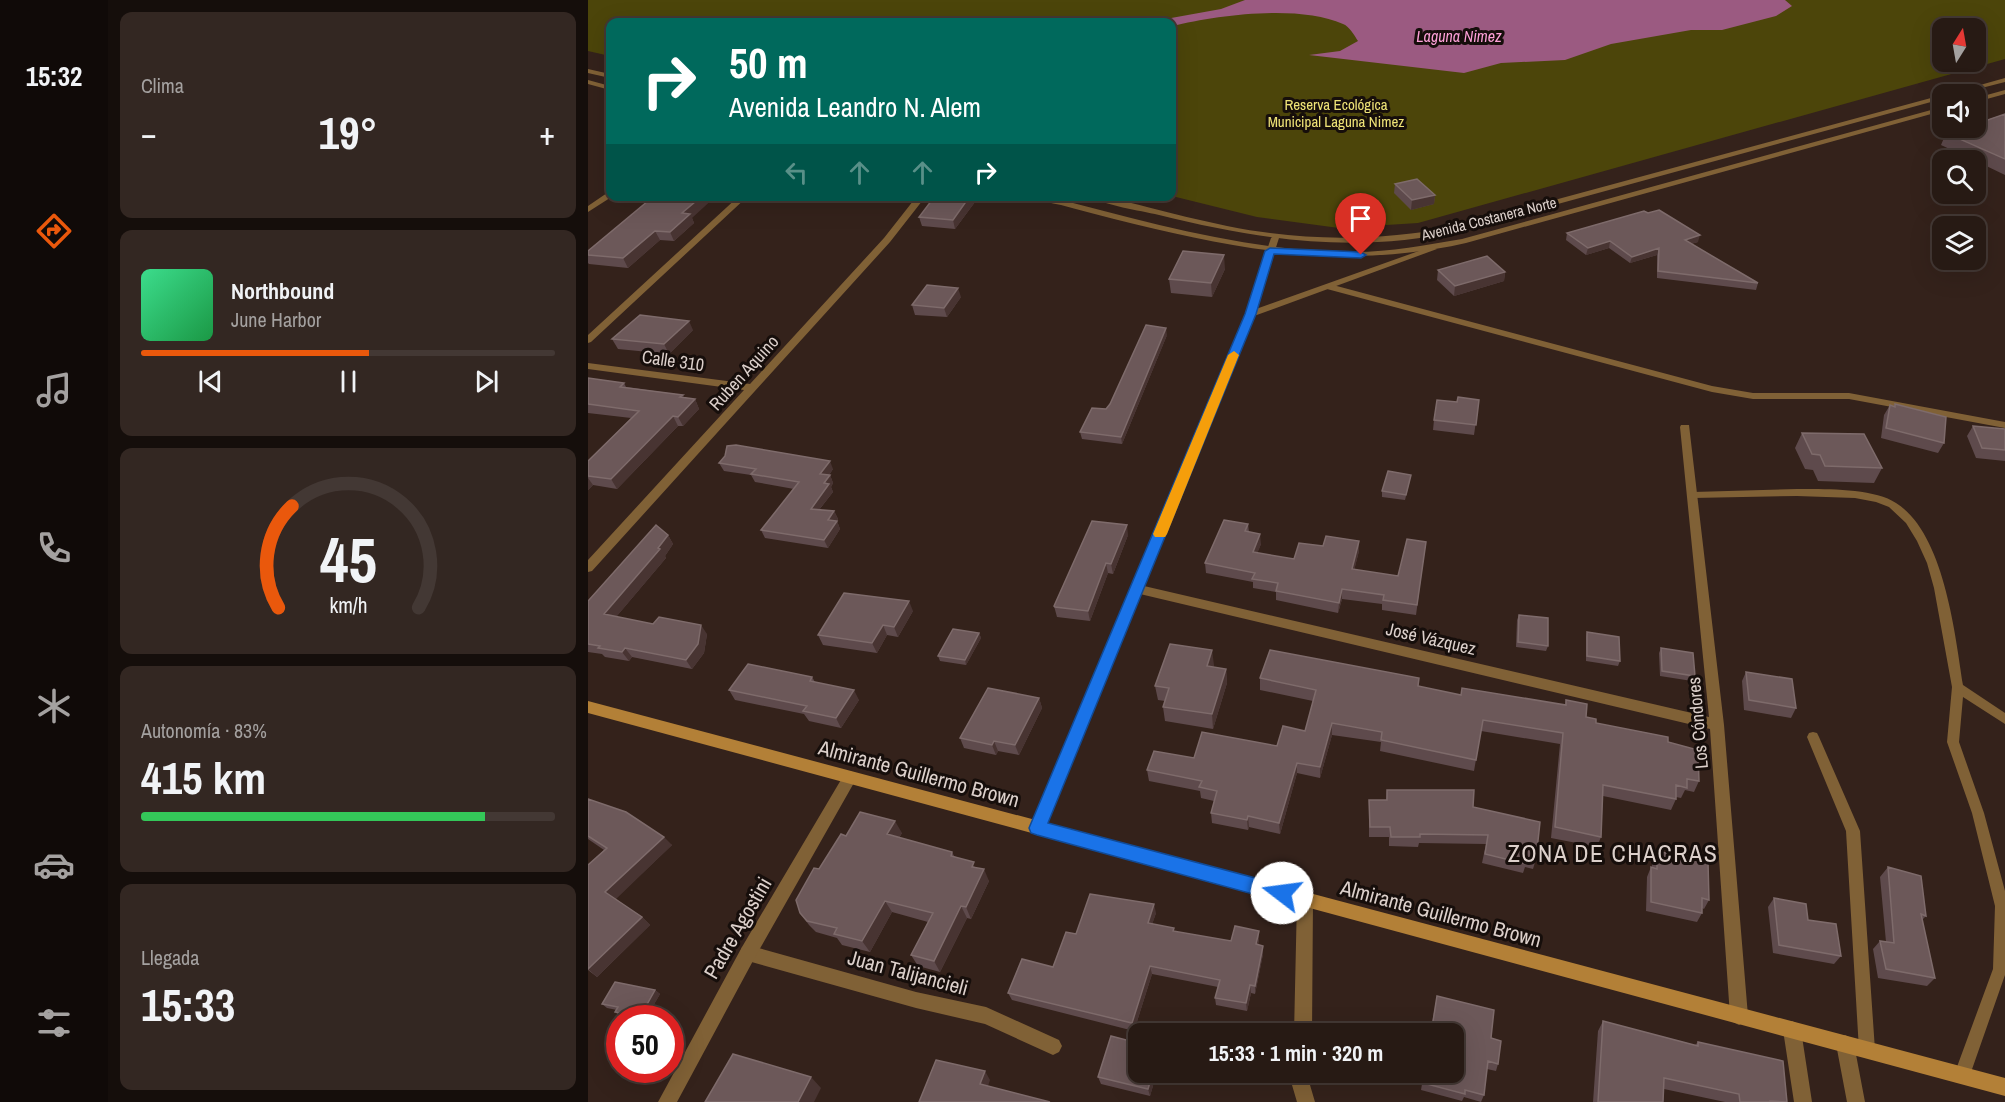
<!DOCTYPE html>
<html lang="es">
<meta charset="utf-8">
<style>
body{margin:0;font-family:"Archivo Narrow",sans-serif;background:#332722;color:#f1f3f6;height:100vh;display:flex;flex-direction:column;font-size:22px;white-space:nowrap}
*{box-sizing:border-box;margin:0}
p{font-size:20px;color:#a4a1a0}
.icon{flex:none;width:33px;height:33px;fill:none;stroke:currentColor;stroke-width:2;stroke-linecap:round;stroke-linejoin:round}
.map{position:relative;flex:1;overflow:hidden}
.drawer{display:flex;flex-direction:column;gap:12px;padding:12px;background:#150e0b;width:480px}
.drawer>*{flex:none}
.hud{position:absolute;left:18px;top:18px;width:570px;height:183px;border-radius:12px;box-shadow:0 6px 24px #0002,0 0 0 2px #433834;background:#00695c;color:#fff;overflow:hidden}
.needle{width:39px;rotate:11deg}
.fabs{position:absolute;left:1344px;top:18px;display:grid;gap:12px}
.fabs a{display:grid;place-items:center;width:54px;height:54px;border-radius:12px;background:#271a14;box-shadow:0 6px 24px #0002,0 0 0 2px #433834;font-size:30px}
.speed{position:absolute;left:18px;top:1005px;display:flex;gap:12px;font-size:30px;font-weight:700;text-align:center}
.speed>*{display:grid;place-content:center;width:78px;height:78px;border-radius:50%;background:#271a14;box-shadow:0 6px 24px #0002,0 0 0 2px #433834;line-height:1}
.speed .limit{border:9px solid #d22;background:#fff;color:#111}
.pin{position:absolute;display:grid;place-items:center;width:51px;height:51px;color:#fff;margin:-62px -26px;border-radius:50% 50% 50% 0;rotate:-45deg;box-shadow:0 0 6px #0007}
.pin .icon{rotate:45deg}
.me{position:absolute;width:66px;margin:-33px;rotate:285deg;stroke-linejoin:round;filter:drop-shadow(0 0 4px #0008)}
.turn{display:flex;align-items:center;gap:21px;height:126px;padding:0 24px;font-size:27px}
.turn .icon{width:78px;height:78px;stroke-width:2.5}
.turn b{display:block;font-size:42px;line-height:51px}
.lanes{display:flex;align-items:center;height:57px;padding:0 24px;background:#0003;justify-content:center;gap:30px;direction:ltr}
.lanes .off{opacity:.35}
.big{font-size:45px;font-weight:800;line-height:1.1}
.drawer .tile{flex:1;display:flex;flex-direction:column;justify-content:center;gap:9px;min-width:0;padding:0 21px;border-radius:12px;background:#332722}
.drawer .dial{align-items:center;gap:0}
.dial svg{height:156px;overflow:visible;fill:none;stroke:#433834;stroke-width:7;stroke-linecap:round;text-anchor:middle}
.dial text{fill:#f1f3f6;stroke:none}
.song{display:flex;align-items:center;gap:18px}
.cover{width:72px;height:72px;border-radius:9px;background:linear-gradient(135deg,hsl(150 70% 55%),hsl(140 70% 35%))}
.played{height:6px;border-radius:3px;background:linear-gradient(90deg,#ea580c 55%,#433834 55%)}
.keys{display:flex;justify-content:space-around;direction:ltr}
.heat{display:flex;justify-content:space-between;align-items:center;font-size:33px;direction:ltr}
.charge{height:9px;border-radius:4px;background:linear-gradient(90deg,#34c759 83%,#433834 0)}
.trip{position:absolute;left:540px;top:1023px;width:336px;height:60px;border-radius:12px;background:#271a14;box-shadow:0 6px 24px #0002,0 0 0 2px #433834;font-weight:800;line-height:60px;text-align:center}
main{display:flex;flex:1;min-height:0}
.tabs{display:flex;flex-direction:column;width:108px;justify-content:space-around;align-items:center;background:#100a08;color:#a4a1a0}
.tabs .icon{width:42px;height:42px}
.tabs .on{color:#ea580c}
.tabs b{font-size:27px;color:#f1f3f6}
.map>svg:first-child{display:block}
.green{fill:#4c450a;fill-rule:evenodd}
.water{fill:#9b5a81}
.lines{fill:none;stroke-linecap:round;stroke-linejoin:round}
.service{fill:#806136;fill-rule:evenodd}
.minor{fill:#806136;fill-rule:evenodd}
.tertiary{fill:#806136;fill-rule:evenodd}
.secondary{fill:#b38037;fill-rule:evenodd}
.wall{fill:#5e4a4c}
.shaded-wall{fill:#483432}
.building{fill:#6c5859;stroke:#7e6b6b;stroke-width:1.5}
.route{fill:#1a73e8;stroke:#114b97;stroke-width:1.5}
.slow{fill:#f59e0b}
.labels{text-anchor:middle;stroke-width:6;stroke-linejoin:round;paint-order:stroke}
.far-park-label{font-size:15px;fill:#efe377;stroke:#160e0b}
.far-street-label{font-size:15px;fill:#dcd0cb;stroke:#160e0b}
.far-water-label{font-size:16px;font-style:italic;fill:#fea0d8;stroke:#160e0b}
.street-label{font-size:18px;fill:#dcd0cb;stroke:#160e0b}
.near-street-label{font-size:21px;fill:#dcd0cb;stroke:#160e0b}
.near-neighbourhood-label{font-size:24px;letter-spacing:1.5px;fill:#dcd0cb;stroke:#160e0b}
</style>
<main>
<nav class="tabs">
<b>15:32</b>
<svg class="icon on" aria-label="directions" viewBox="0 0 24 24"><path d="M12 3l9 9-9 9-9-9zM9 14v-3h6M13 9l2 2-2 2"/></svg>
<svg class="icon" aria-label="music" viewBox="0 0 24 24"><path d="M9 18V5l10-2v13"/><circle cx="6" cy="18" r="3"/><circle cx="16" cy="16" r="3"/></svg>
<svg class="icon" aria-label="phone" viewBox="0 0 24 24"><path d="M5 4h4l2 5-3 2q2 4 5 5l2-3 5 2v4C11 20 4 13 5 4z"/></svg>
<svg class="icon" aria-label="climate" viewBox="0 0 24 24"><path d="M12 3v18M4 7l16 10M4 17L20 7"/></svg>
<svg class="icon" aria-label="car" viewBox="0 0 24 24"><path d="M5 17H2v-5l4-1 3-4h7l3 4 3 1v5h-3M9 17h6M6 11h13"/><circle cx="7" cy="17" r="2"/><circle cx="17" cy="17" r="2"/></svg>
<svg class="icon" aria-label="filters" viewBox="0 0 24 24"><path d="M4 7h16M4 17h16"/><circle cx="9" cy="7" r="2"/><circle cx="15" cy="17" r="2"/></svg>
</nav>
<section class="drawer">
<div class="tile"><p>Clima</p>
<div class="heat"><a>−</a><b class="big">19°</b><a>+</a></div>
</div>
<div class="tile">
<div class="song"><i class="cover"></i><div><b>Northbound</b><p>June Harbor</p></div></div>
<div class="played"></div>
<div class="keys"><svg class="icon" aria-label="previous" viewBox="0 0 24 24"><path d="M18 5L8 12l10 7zM5 5v14"/></svg><svg class="icon" aria-label="pause" viewBox="0 0 24 24"><path d="M8 5v14M16 5v14"/></svg><svg class="icon" aria-label="next" viewBox="0 0 24 24"><path d="M6 5l10 7-10 7zM19 5v14"/></svg></div>
</div>
<div class="tile dial"><svg viewBox="0 0 100 80">
<path d="M14 69A42 42 0 1 1 86 69"/>
<path d="M14 69A42 42 0 0 1 21 17" stroke="#ea580c"/>
<text x="50" y="56" font-size="32" font-weight="700">45</text>
<text x="50" y="72" font-size="11">km/h</text>
</svg></div>
<div class="tile"><p>Autonomía · 83%</p><b class="big">415 km</b><div class="charge"></div></div>
<div class="tile"><p>Llegada</p><b class="big">15:33</b></div>
</section>
<div class="map">
<svg width="1417" height="1102" viewBox="0 0 1417 1102">
<rect width="100%" height="100%" fill="#34221b"/>
<path class="green" d="M0,0H1417V59L830,223L751,228L669,217L584,196V22H22V56L0,51ZM1354,28H1388V62H1354Z"/>
<path class="water" d="M657,0H1197L1204,6L1188,16L1134,30H1103L1023,44L977,60L913,63L876,73L721,55L752,51L770,41C766,35 761,26 755,24C711,4 630,15 584,26V22H561L633,9Z"/>
<g class="lines">
<path class="service" d="M739,285H745L1124,386L1165,393H1261L1417,422V428L1261,399H1165L1124,392L739,289Z
M1209,489C1236,489 1286,488 1308,503C1356,533 1367,633 1375,685L1417,713V724L1375,697L1371,742L1396,813L1417,891V975L1382,1075L1379,1080L1374,1083L1369,1080L1366,1075L1405,969L1407,906L1384,813L1359,742L1364,687L1346,588L1339,563L1329,541L1318,523L1301,507L1288,502L1267,498L1209,496L1105,498L1100,495L1105,492Z
M1225,732L1229,733L1231,737L1272,831L1287,1050L1284,1055L1279,1058L1274,1055L1271,1050L1258,831L1219,737L1221,733Z"/>
<path class="minor" d="M19,193H22V196H25L0,212V206Z
M151,196H160L3,342L0,343V335Z
M329,196H338L302,242L4,571L0,572V560L156,390L0,369V363L162,384L296,238Z
M687,235L691,238L668,309L842,247L849,249L666,316L556,586L1121,717L1092,427L1093,425H1101L1136,725L1160,1016L1157,1022L1151,1025L1145,1022L1142,1016L1122,729L552,594L456,828L454,833L449,835L444,833L442,828L657,314L683,238Z
M717,892L723,894L725,899L724,1034H706L709,899L711,894Z
M160,945L328,992L398,1007L471,1040L474,1046L471,1052L465,1055L397,1024L328,1008L160,961L154,959L152,953L154,947Z
M1204,1021L1210,1024L1213,1030L1224,1102H1206L1195,1030L1198,1024Z
M1257,1035L1263,1038L1266,1044L1277,1102H1259L1248,1044L1251,1038Z
M705,1072H723L722,1085L727,1102H709L704,1085Z"/>
<path class="tertiary" d="M0,69L22,74V78L0,73Z
M1417,78V82L1370,94H1360Z
M0,80L22,86V90L0,84Z
M1417,90V94L1388,102V98Z
M1354,95V99L871,231C767,254 673,240 571,215C550,210 519,206 500,196C520,196 539,202 559,207C585,214 612,220 639,226C719,242 787,241 867,227Z
M1354,107V111L878,243C755,271 646,249 526,219C508,214 490,210 473,205C463,203 451,201 442,196H458C559,222 661,252 766,252C803,252 838,245 874,239Z
M262,771L267,773L269,777L267,781L166,959L89,1102H70L154,947L257,773Z"/>
<path class="secondary" d="M0,701L1417,1078V1096L0,713Z"/>
</g>
<path class="wall" d="M1417,114V175L1388,161V160H1385L1353,145L1358,133Z
M807,184L847,195L846,204L823,210L806,193Z
M387,202L367,229L334,226L331,217Z
M104,218L106,223L86,241L72,240L40,268L1,264L0,263V251Z
M979,233L1110,242L1103,244L1170,283L1168,290L1069,278V255L1042,263L1021,248L998,255L978,240Z
M637,269L624,297L583,293L581,279Z
M850,270L917,272L916,281L866,296L849,280Z
M373,297L359,317L327,315L324,305Z
M105,330L81,354L30,349L24,339Z
M579,335L534,444L494,439L492,432L518,409Z
M0,378L36,383L38,387L95,395L96,398L107,399L111,409L95,426H90L29,489L5,485L0,490V461L43,418L0,413Z
M891,400L886,435L845,430L846,420L869,402Z
M1307,404L1356,443L1350,453L1293,438L1296,415L1302,405L1306,406Z
M1385,426L1417,429V461L1388,458L1379,436Z
M1214,433L1294,468L1286,483L1230,481L1225,470L1217,469L1207,448Z
M131,463L245,469L241,475H242L245,483L243,487L245,492L231,510L246,511L250,519L249,521L252,529L240,548L177,538L173,530L206,489L167,482L163,475L136,471Z
M822,480L817,500L794,497V491Z
M660,524L661,532L673,544L669,553L706,559L735,546L771,541V551L766,570L810,576L838,542L828,615L794,610V604L754,599L750,613L688,600V592L665,588V582L618,573L617,563Z
M80,535L85,544L77,556L78,558L28,617L119,634L116,653L104,669L44,657L41,661L17,657L14,654L0,652V601Z
M540,535L525,574L520,573L502,621L469,617L466,606Z
M325,611L310,637L299,635L289,653L235,645L230,635Z
M931,615L960,646L958,651L928,647L929,620Z
M999,632L1032,661L1030,666L998,661V637Z
M391,633L393,638L378,665L352,661L350,656Z
M1073,648L1107,676L1104,681L1072,676L1071,653Z
M626,665L625,667L638,669L639,683L625,729L577,721L575,707L577,701L570,700L567,686Z
M1158,672L1208,708L1203,718L1156,710L1154,681Z
M224,677L227,682L271,700L253,728L221,721L216,714L147,700L141,690Z
M672,678L830,686L873,695L977,705L978,700L998,717L1008,723L1080,742L1111,781L1106,792L1097,790L1093,798L1088,797V799L1083,810L1015,796L1013,837L1009,847L963,838L972,744L893,731L886,771L792,751L793,742L744,735L732,778L709,773L692,834L661,827L660,830L624,823L623,813L626,801L613,798L612,791L561,781L559,770L606,758L689,746L717,731L725,701L672,690Z
M451,698L454,708L431,755L410,751L408,755L376,748L372,738Z
M799,790L885,807L948,859L945,869L937,867L935,873L894,863L898,844L831,843L830,847L801,846V837H781V800H798Z
M0,799L84,845L27,899L54,917L62,925L9,977L0,970V865L16,850L0,839Z
M314,833L311,838L364,852L366,856L389,868L401,881L383,919L379,918L352,972L330,966L323,955L340,922L304,912L282,952L254,945L249,938L228,932L221,925L212,913L231,869L258,836Z
M1069,851L1121,900L1116,909L1114,908V913L1109,922L1058,911L1059,877L1063,867L1064,868V860Z
M1300,867L1338,916L1334,920L1347,978L1339,986L1290,978L1285,949L1292,941L1298,942L1292,877Z
M1186,898L1220,920L1253,956L1246,964L1185,953L1180,907Z
M568,913L564,924L587,932L643,941L671,931V939L670,945L675,954L667,994L663,993L659,1011L628,1005L627,998L630,987L564,974L546,1031L424,1000L420,993L465,967L488,934Z
M67,990L72,994L58,1018H43L32,1016L27,1012L29,1010L19,1008L14,1004Z
M849,996L903,1038L910,1064L908,1071L899,1069L896,1095L893,1102L876,1097L874,1101L833,1090L836,1072H866V1034H842Z
M1015,1021L1107,1045L1110,1042L1199,1102H1137L1076,1089L1075,1102H1005L1010,1031Z
M550,1072H569L562,1096L513,1084L510,1077Z"/>
<path class="shaded-wall" d="M847,195L846,204L823,210L824,200Z
M114,196H128L104,218L106,223L86,241L82,232L94,213Z
M382,196H386L387,202L367,229L365,220Z
M67,231L72,240L40,268L35,258Z
M1112,235L1110,242L1095,246L1097,240Z
M1022,241L1021,248L998,255L1000,248Z
M1071,248L1069,255L1042,263L1044,257Z
M636,255L637,269L624,297L623,283Z
M917,272L916,281L866,296L867,286Z
M370,288L373,297L359,317L356,308Z
M101,321L105,330L81,354L76,344Z
M578,328L579,335L534,444L533,437Z
M107,399L111,409L95,426L90,417Z
M85,416L90,426L29,489L23,479Z
M242,461L245,469L236,482L232,474Z
M242,475L245,483L243,487L245,492L226,516L223,509L236,483Z
M0,478L5,485L0,490Z
M246,511L250,519L249,521L252,529L240,548L236,540L240,520Z
M539,525L540,535L525,574L523,564Z
M672,534L673,544L666,562L665,552Z
M80,535L85,544L77,556L78,558L23,623L16,614Z
M771,541V551L764,579V569Z
M518,563L520,573L502,621L500,611Z
M754,589V599L750,613L751,603Z
M321,601L325,611L310,637L306,627Z
M113,625L119,634L116,653L104,669L98,660Z
M295,625L299,635L289,653L284,643Z
M391,633L393,638L378,665L377,660Z
M37,648L44,657L41,661L34,652Z
M624,650L626,665L621,680L619,666Z
M638,669L639,683L625,729L624,714Z
M266,690L271,700L253,728L248,718Z
M451,698L454,708L431,755L427,745Z
M744,723V735L732,778V767Z
M406,741L410,751L408,755L404,745Z
M709,763V773L692,834L691,823Z
M660,816L661,827L660,830L659,820Z
M307,821L314,833L306,846L299,834Z
M76,837L84,845L26,901L17,892Z
M396,869L401,881L383,919L378,907Z
M297,901L304,912L282,952L274,941Z
M566,904L568,913L562,931L560,923Z
M373,906L379,918L352,972L346,961Z
M54,917L62,925L9,977L0,969Z
M671,931V939L668,952V944Z
M675,946V954L667,994V986Z
M562,966L564,974L546,1031L544,1023Z
M662,985L663,993L659,1011L658,1003Z
M67,990L72,994L58,1018H53L52,1017Z
M397,1071L402,1080L398,1092L392,1084Z
M565,1072H569L562,1096L560,1089Z
M223,1077L233,1088L226,1102H210Z"/>
<path class="building" d="M1417,114V159L1358,133L1375,128H1388V124Z
M829,179L847,195L824,200L807,184Z
M66,196H114L94,213L102,214L82,232L67,231L35,258L0,255V251Z
M347,196H382L365,220L331,217Z
M1071,210L1112,235L1097,240L1170,283L1070,271L1071,248L1044,257L1022,241L1000,248L979,233L1056,211L1060,213Z
M595,251L636,255L623,283L581,279Z
M899,256L917,272L867,286L850,270Z
M339,285L370,288L356,308L324,305Z
M52,315L101,321L76,344L24,339Z
M558,325L578,328L533,437L492,432L504,408L518,409L522,404Z
M0,378L36,383L32,387L95,395L92,397L107,399L90,417L85,416L23,479L0,476V461L51,411L0,404Z
M870,397L891,400L888,425L846,420L849,400L869,402Z
M1307,404L1358,417L1356,443L1298,428L1302,405L1307,407Z
M1385,426L1417,429V450L1394,448Z
M1214,433L1276,434L1294,468L1237,466L1232,455L1224,454Z
M148,445L242,461L232,474L242,475L236,483L241,484L223,509L246,511L240,520L249,521L236,540L173,530L211,482L163,474L168,469L131,463L137,456L139,446Z
M800,471L823,475L818,495L794,491Z
M636,520L660,524L657,531L672,534L665,552L706,559L711,543L735,546L738,536L771,541L764,569L810,576L819,539L838,542L829,605L795,600L796,595L754,589L751,603L688,591L690,583L664,579L667,573L617,563Z
M504,521L539,525L523,564L518,563L500,611L467,607L466,606Z
M68,525L80,535L70,548L72,549L16,614L65,624L71,617L113,625L110,644L98,660L37,648L34,652L10,648L12,646L0,644V601Z
M256,593L321,601L306,627L295,625L284,643L230,635Z
M931,615L960,618V646L930,642Z
M365,629L391,633L377,660L350,656Z
M999,632L1031,637L1032,661L999,656Z
M582,644L624,650L619,666L638,669L624,714L575,707L581,688L567,686Z
M1073,648L1105,653L1107,676L1074,671Z
M682,650L831,678L830,686L873,695L874,688L978,705V700L999,704L998,717L1008,719V723L1080,737V742L1110,750L1111,781L1099,779V788L1088,785V799L1015,785L1013,837L967,827L975,733L895,720L888,760L793,740L794,732L744,723L732,767L709,763L691,823L660,816L659,820L623,813L629,791L611,787L614,781L559,770L566,751L606,758L614,732L689,746L695,726L717,731L728,690L672,678Z
M160,664L224,677L222,681L266,690L248,718L215,711L219,706L141,690Z
M1158,672L1204,679L1208,708L1161,700Z
M400,688L451,698L427,745L406,741L404,745L372,738Z
M799,790H886L885,807L952,822L948,859L938,857V864L897,854L900,835L832,834V837H803L802,827H782L781,800H799Z
M0,799L38,812L76,837L17,892L54,917L0,969V865L19,848L0,836Z
M272,812L307,821L299,834L364,852L363,856L386,862L384,867L396,869L378,907L373,906L346,961L323,955L345,913L297,901L274,941L246,934L249,928L219,921L212,913L208,900L226,868L231,869L253,834L258,836Z
M1069,851L1120,862L1121,900L1114,898V913L1063,902V867L1069,869Z
M1300,867L1333,876L1338,916L1333,914L1347,978L1298,969L1292,941L1306,943Z
M502,894L566,904L560,923L586,928L585,931L643,941L647,926L671,931L668,944L675,946L667,986L662,985L658,1003L627,998L632,980L562,966L544,1023L420,993L434,959L465,967L478,932L488,934Z
M1186,898L1218,904L1220,920L1248,924L1253,956L1191,945Z
M27,982L67,990L52,1017L27,1012L30,1007L14,1004Z
M849,996L906,1010L903,1038L913,1041L910,1064L900,1061L896,1095L877,1090V1094L835,1083L837,1072H866V1034H843Z
M1015,1021L1110,1046V1042L1195,1061L1199,1102L1182,1101V1102H1152L1151,1094L1076,1078L1075,1102H1010Z
M523,1036L550,1043V1072H565L560,1089L510,1077Z
M145,1054L223,1077L210,1102H117Z
M348,1060L397,1071L392,1084L462,1102H331Z"/>
<path class="route" d="M682,248L773,252L778,255L773,258L686,254L668,314L460,823L694,885L701,887L703,893L701,899L694,902L449,835L443,833L441,828L657,314L677,251Z"/>
<path class="slow" d="M646,351L651,355L579,534L577,537H567L565,534L640,355Z"/>
<g class="labels">
<g class="far-park-label">
<text x="748" y="110">Reserva Ecológica<tspan x="748" dy="17">Municipal Laguna Nimez</tspan></text>
</g>
<g class="far-street-label">
<text transform="translate(901 219) rotate(-14)" y="5">Avenida Costanera Norte</text>
</g>
<g class="far-water-label">
<text x="871" y="42">Laguna Nimez</text>
</g>
<g class="street-label">
<text transform="translate(85 361) rotate(8)" y="6">Calle 310</text>
<text transform="translate(156 373) rotate(-48)" y="6">Ruben Aquino</text>
<text transform="translate(843 639) rotate(13)" y="6">José Vázquez</text>
<text transform="translate(1110 723) rotate(-95)" y="6">Los Cóndores</text>
</g>
<g class="near-street-label">
<text transform="translate(331 774) rotate(15)" y="7">Almirante Guillermo Brown</text>
<text transform="translate(853 914) rotate(15)" y="7">Almirante Guillermo Brown</text>
<text transform="translate(150 928) rotate(-60)" y="7">Padre Agostini</text>
<text transform="translate(320 973) rotate(15)" y="7">Juan Talijancieli</text>
</g>
<g class="near-neighbourhood-label">
<text x="1025" y="862">ZONA DE CHACRAS</text>
</g>
</g>
</svg>
<div class="fabs">
<a><svg class="needle" viewBox="-14 -14 28 28"><path d="M0-13l5 13h-10z" fill="#e53935"/><path d="M0 13l5-13h-10z" fill="#a4a1a0"/></svg></a>
<a><svg class="icon" aria-label="sound" viewBox="0 0 24 24"><path d="M4 9h4l5-4v14l-5-4H4zM17 9q2 3 0 6"/></svg></a>
<a><svg class="icon" aria-label="search" viewBox="0 0 24 24"><circle cx="10" cy="10" r="6"/><path d="M15 15l6 6"/></svg></a>
<a><svg class="icon" aria-label="layers" viewBox="0 0 24 24"><path d="M12 4l9 5-9 5-9-5zM3 14l9 5 9-5"/></svg></a>
</div>
<div class="speed"><div class="limit">50</div></div>
<div class="pin" style="left:773px;top:255px;background:#d93025"><svg class="icon" aria-label="arrive" viewBox="0 0 24 24"><path d="M6 21V4h12l-3 4 3 4H6"/></svg></div>
<svg class="me" style="left:694px;top:893px" viewBox="-20 -20 40 40"><circle r="19" fill="#fff"/><path d="M0-13L10 11 0 6-10 11z" fill="#1a73e8"/></svg>
<div class="trip">15:33 · 1 min · 320 m</div>
<div class="hud">
<div class="turn"><svg class="icon" aria-label="right" viewBox="0 0 24 24"><path d="M7 20v-9h11M14 6l5 5-5 5"/></svg><div><b>50 m</b>Avenida Leandro N. Alem</div></div>
<div class="lanes"><svg class="icon off" aria-label="left" viewBox="0 0 24 24"><path d="M17 20v-9H6M10 6l-5 5 5 5"/></svg><svg class="icon off" aria-label="ahead" viewBox="0 0 24 24"><path d="M12 20V5M6 11l6-6 6 6"/></svg><svg class="icon off" aria-label="ahead" viewBox="0 0 24 24"><path d="M12 20V5M6 11l6-6 6 6"/></svg><svg class="icon" aria-label="right" viewBox="0 0 24 24"><path d="M7 20v-9h11M14 6l5 5-5 5"/></svg></div>
</div>
</div>
</main>
